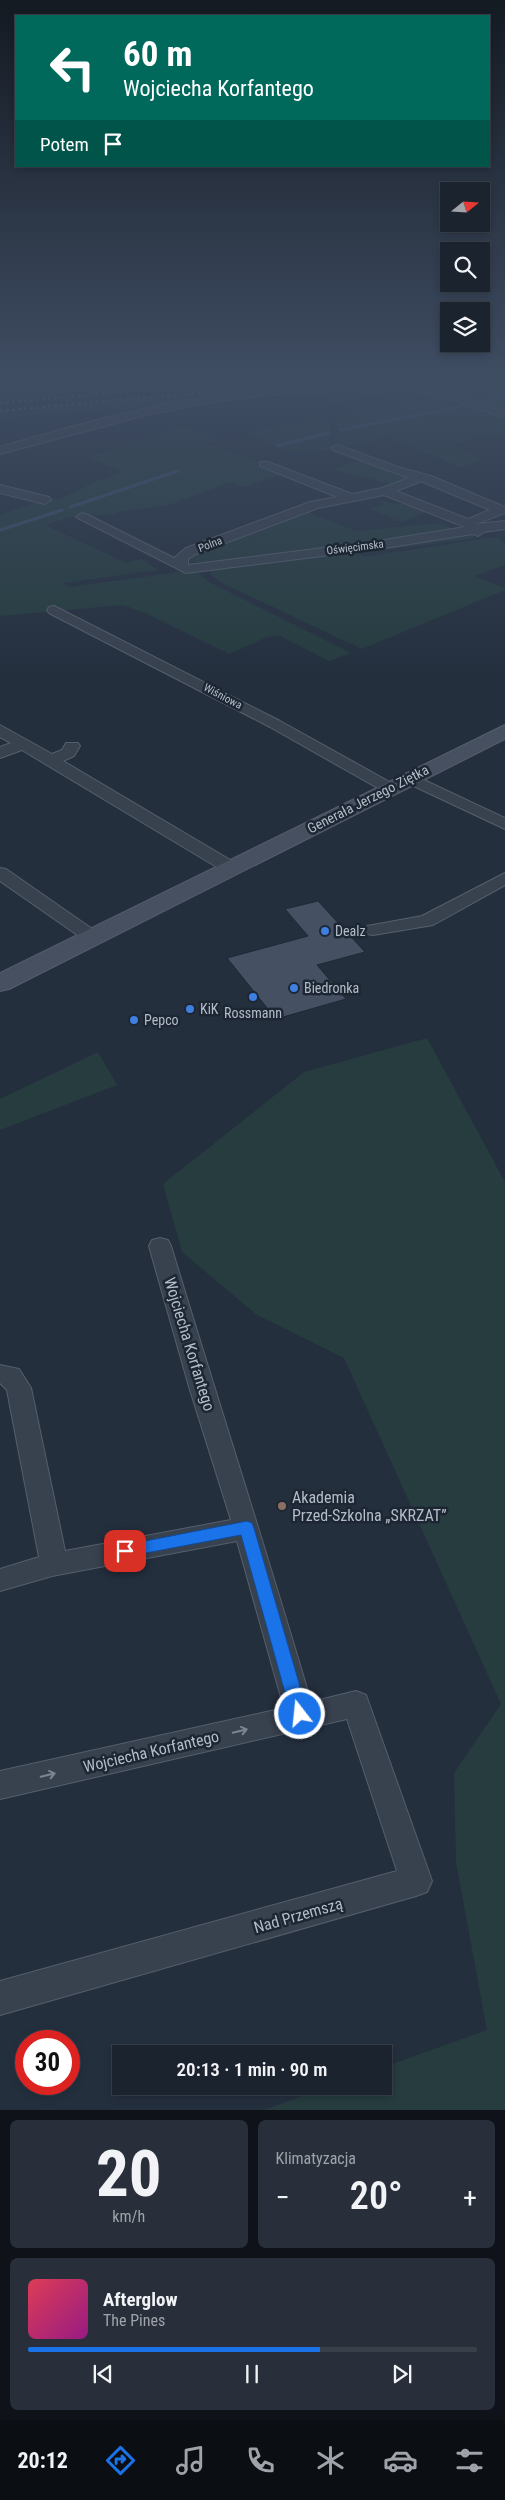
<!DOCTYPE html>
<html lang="pl">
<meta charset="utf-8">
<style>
body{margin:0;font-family:"Roboto Condensed",sans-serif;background:#282f3a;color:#f1f3f6;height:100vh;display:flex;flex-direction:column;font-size:19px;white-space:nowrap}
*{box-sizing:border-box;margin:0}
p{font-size:16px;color:#a0a4aa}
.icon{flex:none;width:28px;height:28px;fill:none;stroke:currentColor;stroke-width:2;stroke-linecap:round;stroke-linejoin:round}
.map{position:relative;height:2110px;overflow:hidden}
.details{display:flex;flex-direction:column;gap:10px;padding:10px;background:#0f1319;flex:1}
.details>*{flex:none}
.hud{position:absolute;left:15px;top:15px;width:475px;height:152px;border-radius:0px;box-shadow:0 2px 8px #0003,0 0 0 1px #39404a;background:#00695c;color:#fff;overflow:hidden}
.needle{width:32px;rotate:72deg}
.controls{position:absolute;left:440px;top:182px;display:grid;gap:10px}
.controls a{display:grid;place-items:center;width:50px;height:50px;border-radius:0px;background:#1b232e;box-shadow:0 2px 8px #0003,0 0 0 1px #39404a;font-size:25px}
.speed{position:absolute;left:15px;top:2030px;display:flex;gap:10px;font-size:25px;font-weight:700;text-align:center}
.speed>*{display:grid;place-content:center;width:65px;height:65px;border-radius:50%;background:#1b232e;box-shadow:0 2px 8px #0003,0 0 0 1px #39404a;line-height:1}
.speed .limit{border:8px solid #d22;background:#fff;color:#111}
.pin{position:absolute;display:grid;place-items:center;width:42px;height:42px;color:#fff;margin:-21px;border-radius:10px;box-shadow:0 2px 8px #0006}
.me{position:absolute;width:55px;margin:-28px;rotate:344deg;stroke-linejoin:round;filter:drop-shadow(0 0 4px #0008)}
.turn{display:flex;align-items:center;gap:18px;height:105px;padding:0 25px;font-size:22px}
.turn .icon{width:65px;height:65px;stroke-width:2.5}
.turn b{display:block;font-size:35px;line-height:42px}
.then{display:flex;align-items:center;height:48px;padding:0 25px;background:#0003;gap:10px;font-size:19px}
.big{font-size:38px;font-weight:600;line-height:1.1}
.details .widget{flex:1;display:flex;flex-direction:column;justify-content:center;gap:8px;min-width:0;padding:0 18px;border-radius:8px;background:#282f3a}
.details .dial{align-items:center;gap:0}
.dial b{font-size:65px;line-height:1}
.song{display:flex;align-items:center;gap:15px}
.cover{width:60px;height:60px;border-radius:8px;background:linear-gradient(135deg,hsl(350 70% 55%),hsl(310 70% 35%))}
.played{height:5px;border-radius:2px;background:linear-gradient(90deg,#1a73e8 65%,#39404a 65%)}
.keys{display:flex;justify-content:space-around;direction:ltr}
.heat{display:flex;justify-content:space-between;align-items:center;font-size:28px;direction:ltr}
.details .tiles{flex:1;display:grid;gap:10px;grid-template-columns:1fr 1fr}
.widget:last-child{grid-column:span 2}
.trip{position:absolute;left:112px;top:2045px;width:280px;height:50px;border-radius:0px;background:#1b232e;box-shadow:0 2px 8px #0003,0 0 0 1px #39404a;font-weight:600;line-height:50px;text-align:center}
.menu{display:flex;height:80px;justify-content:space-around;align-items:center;background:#0b0e12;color:#a0a4aa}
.menu .icon{width:35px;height:35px}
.menu .active{color:#1a73e8}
.menu b{font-size:22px;color:#f1f3f6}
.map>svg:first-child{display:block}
.green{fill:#263c3f}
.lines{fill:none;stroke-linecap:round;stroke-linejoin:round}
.stream{stroke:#394c67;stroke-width:3}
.building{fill:#455162;stroke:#1f2835}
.street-casing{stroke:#565f6c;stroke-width:2}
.secondary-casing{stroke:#565f6c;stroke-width:2}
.street{fill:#38414e;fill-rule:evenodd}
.secondary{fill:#465061;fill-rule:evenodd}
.rail{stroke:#5a6575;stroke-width:2.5;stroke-dasharray:3 3;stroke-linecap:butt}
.oneway{stroke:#7c8592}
.route{fill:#1a73e8;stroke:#114b97}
.shop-dot{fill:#3f7fe0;stroke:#1d2633;stroke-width:2}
.education-dot{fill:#8d6e63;stroke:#1d2633;stroke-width:2}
.labels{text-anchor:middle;stroke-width:5;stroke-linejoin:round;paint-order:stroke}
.far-street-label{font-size:11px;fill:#b4bcc9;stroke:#1d2633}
.street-label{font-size:14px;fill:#b4bcc9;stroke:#1d2633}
.poi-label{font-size:14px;fill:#b4bcc9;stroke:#1d2633;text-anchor:start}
.near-street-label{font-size:16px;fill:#b4bcc9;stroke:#1d2633}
.near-poi-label{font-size:16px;fill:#b4bcc9;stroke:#1d2633;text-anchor:start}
</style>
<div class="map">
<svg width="505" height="2110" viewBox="0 0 505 2110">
<rect width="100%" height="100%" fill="#242f3e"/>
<path class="green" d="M0,380H216L0,400Z
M295,380H317L176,393L173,390Z
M351,380H505V407C487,411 468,397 451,392C433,386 413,383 395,383C313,381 232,393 152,409L148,406L0,418V414L48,408Z
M376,389L396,391L335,404L311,393Z
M411,392L433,395L505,420V432L451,443L482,460L460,467L386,437L343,447L336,444L338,427L334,417L420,398Z
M309,410L330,422V441L335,449L293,453L244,433L313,419L305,411Z
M183,426L216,439L205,444L259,462L255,465L283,474L244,487L230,482L169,505L116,512L118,514L70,517L45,525L126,563L142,559L158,570L63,583L70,587L195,570L209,582L351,653L329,661L280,636L267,637L229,654L145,613L123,605L0,616V515L49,498L59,500L99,480L124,472L90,459L91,456Z
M363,460L402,477L406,480L393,486C373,477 355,477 334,469Z
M384,501L395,504L407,503L432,510L401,522L370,509L385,504L380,502Z
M305,511L356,531L439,523L452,528L467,527L386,542L218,563L192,562L187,560L189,556L212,545Z
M472,533L475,536L471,539L358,553L364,557L497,537L505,543V565L475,576L505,588V590L362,649L224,584L212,576L208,569Z
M427,1038L505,1182V2110H264L330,2086H384V2067L487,2030L456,1862L454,1773L501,1704L344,1358L257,1315L182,1252L163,1184L304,1072Z
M98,1052L117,1085L0,1130V1099Z"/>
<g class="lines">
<path class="stream" d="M486,401L505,396
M341,430L459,407
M277,446L329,433
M70,507L178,471
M0,530L62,510"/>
</g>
<path class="building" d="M318,901L365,952L317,965L346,999L276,1019L227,958L308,936L285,909Z"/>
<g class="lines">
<g class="street-casing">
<path id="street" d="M358,383C411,381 456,393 505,411V418L450,399L409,390L371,389L268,395L206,403L146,415L0,454V447C78,424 156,403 237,392C277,386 318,385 358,383Z
M337,445L401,468L431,476L505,507V513L476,524L505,521V529L484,532L478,536L473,534L378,549L186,573L76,517L82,513L86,514L174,558L186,548L310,502L337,497L260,466V462H268L352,494L382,488L409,478L333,450L331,448ZM422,481L423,482L490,510L468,519L396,491ZM384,495L465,527L378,541L188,565V559L196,554L318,508Z
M0,485L49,497L51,500L45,504L0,493Z
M54,606L280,721L395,785L397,788L389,793L383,791L270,727L49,613L47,610L49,607Z
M0,725L52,754L62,750L66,743H78L80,746L74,756L63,761L237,864L240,868L237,872H225L22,750L0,758V747L11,743L0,737Z
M409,773L505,818V829L403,781L401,778L403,775Z
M0,868L6,869L98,933L101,937L98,941H86L0,881Z
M505,873V885L433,925L373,935L367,934L364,930L367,926L373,925L422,916Z
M160,1238L168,1240L171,1246C217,1398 266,1549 311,1702L356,1691L366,1695L432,1881L427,1892L416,1896L0,2015V1981L397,1871L347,1719L0,1799V1771L284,1708L237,1541L52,1576L0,1591V1569L39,1557L7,1390L0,1383V1365L19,1369L31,1388L65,1551L231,1520L190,1390L149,1246L152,1240Z"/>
</g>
<g class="secondary-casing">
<path id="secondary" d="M505,725V739L9,989L0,991V973Z"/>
</g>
<use href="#street" class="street"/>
<use href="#secondary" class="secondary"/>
<path class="rail" d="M0,403L246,380
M0,411L339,380"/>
</g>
<defs><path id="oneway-shaft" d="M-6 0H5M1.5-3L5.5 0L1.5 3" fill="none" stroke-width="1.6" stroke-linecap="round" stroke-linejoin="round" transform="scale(1.25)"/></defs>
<g class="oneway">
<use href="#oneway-shaft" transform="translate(240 1731) rotate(-13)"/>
<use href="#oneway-shaft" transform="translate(48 1775) rotate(-13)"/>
</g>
<linearGradient id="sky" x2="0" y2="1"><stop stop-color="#141a22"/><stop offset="0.56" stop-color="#3f4d63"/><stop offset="1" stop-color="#3f4d63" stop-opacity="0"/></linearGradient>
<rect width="505" height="675" fill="url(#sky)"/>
<path class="route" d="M247,1521L252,1523L254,1528L308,1714L306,1719L300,1721L294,1719L291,1714L241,1535L125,1557L120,1555L117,1551L120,1546L125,1545Z"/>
<g class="shop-dot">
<circle cx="325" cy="931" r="5"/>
<circle cx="294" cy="988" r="5"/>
<circle cx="253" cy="997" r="5"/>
<circle cx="190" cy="1009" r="5"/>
<circle cx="134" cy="1020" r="5"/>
</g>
<circle class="education-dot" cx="282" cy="1506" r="5"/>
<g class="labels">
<g class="far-street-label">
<text transform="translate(210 544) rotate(-21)" y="4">Polna</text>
<text transform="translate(355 547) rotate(-7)" y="4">Oświęcimska</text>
<text transform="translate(223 696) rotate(28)" y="4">Wiśniowa</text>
</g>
<g class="street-label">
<text transform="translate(368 799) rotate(-27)" y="5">Generała Jerzego Ziętka</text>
</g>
<g class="poi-label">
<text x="335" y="936">Dealz</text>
<text x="304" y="993">Biedronka</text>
<text x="200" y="1014">KiK</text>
<text x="253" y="1018" text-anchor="middle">Rossmann</text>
<text x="144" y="1025">Pepco</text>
</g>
<g class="near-street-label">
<text transform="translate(190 1344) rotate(73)" y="6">Wojciecha Korfantego</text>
<text transform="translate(151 1751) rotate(-13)" y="6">Wojciecha Korfantego</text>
<text transform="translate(298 1915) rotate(-16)" y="6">Nad Przemszą</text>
</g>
<g class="near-poi-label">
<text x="292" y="1503">Akademia<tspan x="292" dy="18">Przed-Szkolna „SKRZAT”</tspan></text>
</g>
</g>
</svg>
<div class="controls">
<a><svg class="needle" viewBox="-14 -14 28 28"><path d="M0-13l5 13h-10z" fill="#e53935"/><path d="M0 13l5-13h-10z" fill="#a0a4aa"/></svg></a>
<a><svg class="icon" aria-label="search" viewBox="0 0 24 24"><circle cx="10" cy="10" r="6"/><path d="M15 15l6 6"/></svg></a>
<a><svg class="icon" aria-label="layers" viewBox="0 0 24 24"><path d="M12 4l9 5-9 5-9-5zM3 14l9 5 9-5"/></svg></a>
</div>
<div class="speed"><div class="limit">30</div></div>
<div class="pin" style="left:125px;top:1551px;background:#d93025"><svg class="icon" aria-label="arrive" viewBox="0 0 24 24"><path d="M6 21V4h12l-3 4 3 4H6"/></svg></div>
<svg class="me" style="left:300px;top:1714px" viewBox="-20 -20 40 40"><circle r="17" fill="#1a73e8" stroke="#fff" stroke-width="3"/><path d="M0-11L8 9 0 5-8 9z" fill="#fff"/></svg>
<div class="trip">20:13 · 1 min · 90 m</div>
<div class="hud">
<div class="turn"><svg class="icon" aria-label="left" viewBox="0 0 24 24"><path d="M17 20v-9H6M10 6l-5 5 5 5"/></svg><div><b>60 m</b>Wojciecha Korfantego</div></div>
<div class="then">Potem<svg class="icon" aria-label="arrive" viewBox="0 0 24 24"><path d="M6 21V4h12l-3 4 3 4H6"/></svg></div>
</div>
</div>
<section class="details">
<div class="tiles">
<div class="widget dial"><b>20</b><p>km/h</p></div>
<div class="widget"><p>Klimatyzacja</p>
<div class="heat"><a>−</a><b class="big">20°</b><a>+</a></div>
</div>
<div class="widget">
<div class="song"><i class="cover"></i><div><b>Afterglow</b><p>The Pines</p></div></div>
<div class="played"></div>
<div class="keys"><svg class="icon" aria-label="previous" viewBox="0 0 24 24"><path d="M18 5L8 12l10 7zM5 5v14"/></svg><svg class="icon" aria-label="pause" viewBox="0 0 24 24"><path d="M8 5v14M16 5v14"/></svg><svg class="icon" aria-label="next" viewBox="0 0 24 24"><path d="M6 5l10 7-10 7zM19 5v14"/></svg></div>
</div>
</div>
</section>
<nav class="menu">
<b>20:12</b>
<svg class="icon active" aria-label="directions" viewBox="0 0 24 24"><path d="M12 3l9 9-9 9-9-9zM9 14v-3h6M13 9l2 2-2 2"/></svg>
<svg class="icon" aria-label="music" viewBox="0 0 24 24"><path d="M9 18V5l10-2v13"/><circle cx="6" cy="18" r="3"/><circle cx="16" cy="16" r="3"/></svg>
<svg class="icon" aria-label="phone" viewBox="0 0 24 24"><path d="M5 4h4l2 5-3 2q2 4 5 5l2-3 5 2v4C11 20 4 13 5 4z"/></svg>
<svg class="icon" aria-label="climate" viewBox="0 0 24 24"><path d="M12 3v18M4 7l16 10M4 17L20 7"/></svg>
<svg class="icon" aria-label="car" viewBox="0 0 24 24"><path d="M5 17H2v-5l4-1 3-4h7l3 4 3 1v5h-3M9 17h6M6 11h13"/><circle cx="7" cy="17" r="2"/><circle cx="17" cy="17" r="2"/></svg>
<svg class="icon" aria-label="filters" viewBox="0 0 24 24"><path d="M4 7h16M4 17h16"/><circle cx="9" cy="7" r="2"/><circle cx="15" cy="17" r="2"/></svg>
</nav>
